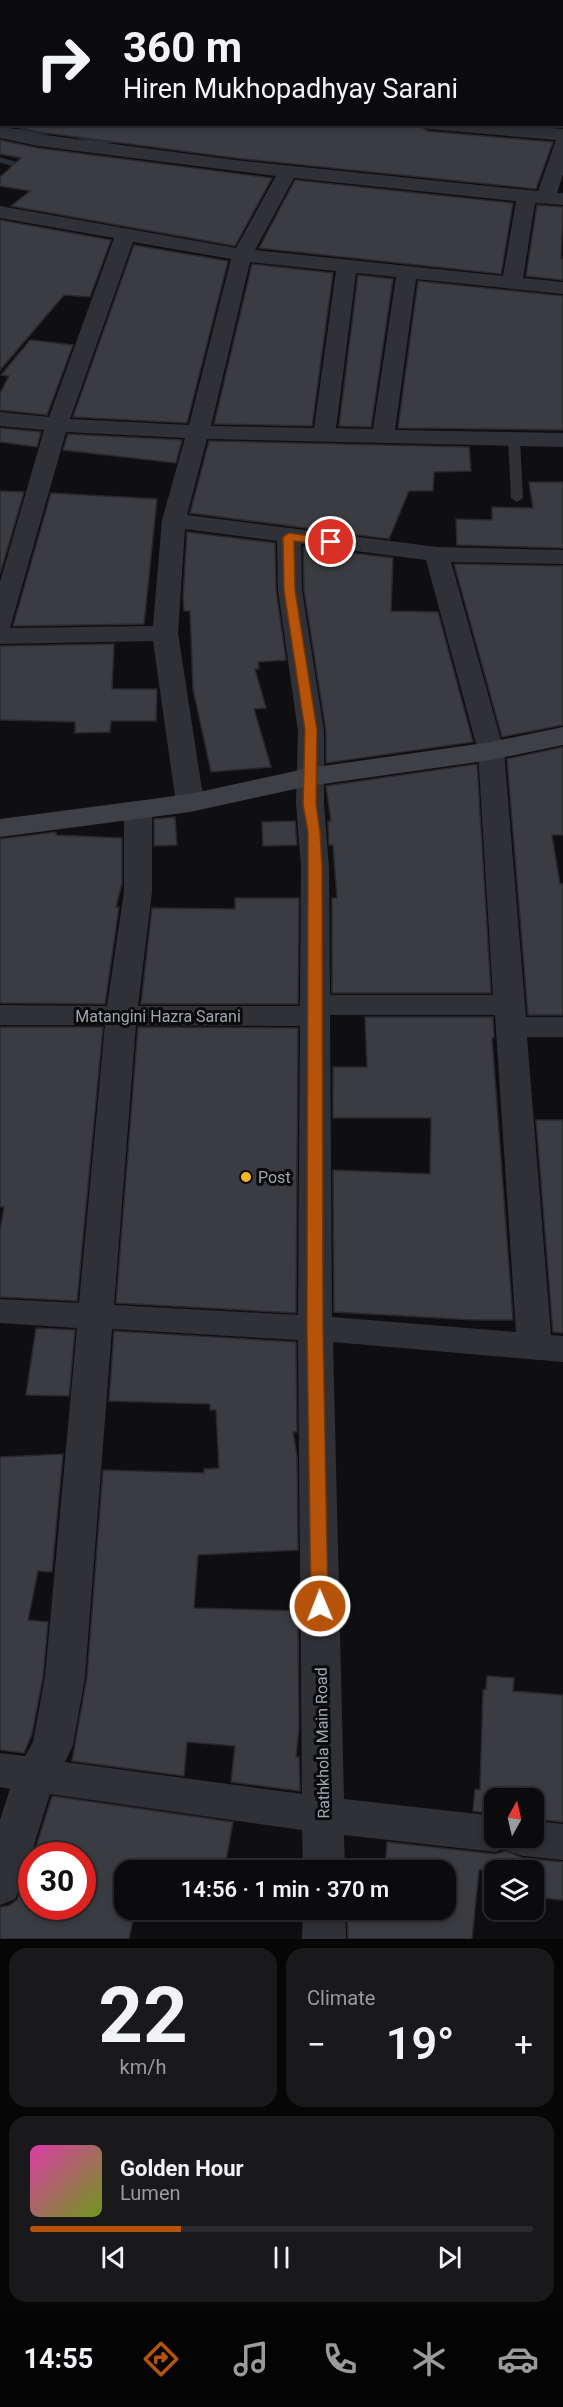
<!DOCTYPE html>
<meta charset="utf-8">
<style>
body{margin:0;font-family:Roboto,sans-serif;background:#19191b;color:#f1f3f6;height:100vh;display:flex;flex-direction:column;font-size:22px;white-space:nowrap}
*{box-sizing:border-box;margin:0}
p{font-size:20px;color:#9a9b9d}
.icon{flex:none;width:33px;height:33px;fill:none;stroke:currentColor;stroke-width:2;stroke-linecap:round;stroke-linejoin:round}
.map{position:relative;height:1939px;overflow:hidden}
.side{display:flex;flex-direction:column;gap:9px;padding:9px;background:#060607;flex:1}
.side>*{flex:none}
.banner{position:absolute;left:0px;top:0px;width:564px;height:126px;box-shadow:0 3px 9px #0003,0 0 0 2px #2b2b2e;background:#0b0b0d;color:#f1f3f6;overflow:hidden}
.needle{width:39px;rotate:8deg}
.controls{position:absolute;left:484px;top:1788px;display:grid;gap:12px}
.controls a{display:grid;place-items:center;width:60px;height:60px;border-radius:12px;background:#0b0b0d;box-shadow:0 3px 9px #0003,0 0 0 2px #2b2b2e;font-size:30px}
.speed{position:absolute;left:18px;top:1842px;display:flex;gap:12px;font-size:30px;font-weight:700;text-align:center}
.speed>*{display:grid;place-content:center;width:78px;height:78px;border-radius:50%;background:#0b0b0d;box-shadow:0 3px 9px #0003,0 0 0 2px #2b2b2e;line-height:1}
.speed .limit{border:9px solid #d22;background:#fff;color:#111}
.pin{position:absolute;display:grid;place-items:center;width:51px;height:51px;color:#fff;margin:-26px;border:3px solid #fff;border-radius:50%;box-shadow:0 2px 6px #0007}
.me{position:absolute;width:66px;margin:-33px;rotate:359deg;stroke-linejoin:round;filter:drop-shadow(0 0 4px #0008)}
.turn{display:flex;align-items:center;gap:21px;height:126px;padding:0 24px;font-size:27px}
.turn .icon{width:78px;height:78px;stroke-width:2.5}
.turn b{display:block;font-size:42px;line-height:51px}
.big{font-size:45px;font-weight:600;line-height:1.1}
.side .tile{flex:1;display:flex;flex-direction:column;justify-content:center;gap:9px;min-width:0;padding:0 21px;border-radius:18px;background:#19191b}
.side .dial{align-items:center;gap:0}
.dial b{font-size:78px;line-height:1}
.song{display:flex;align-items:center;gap:18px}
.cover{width:72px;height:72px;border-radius:9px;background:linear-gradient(135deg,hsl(320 70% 55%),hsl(80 70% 35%))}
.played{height:6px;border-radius:3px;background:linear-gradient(90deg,#b45309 30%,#2b2b2e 30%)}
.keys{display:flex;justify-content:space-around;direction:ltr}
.heat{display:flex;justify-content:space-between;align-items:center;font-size:33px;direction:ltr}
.side .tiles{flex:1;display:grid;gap:9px;grid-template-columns:1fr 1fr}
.tile:last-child{grid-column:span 2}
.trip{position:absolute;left:114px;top:1860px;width:342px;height:60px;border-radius:18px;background:#0b0b0d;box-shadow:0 3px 9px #0003,0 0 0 2px #2b2b2e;font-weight:600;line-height:60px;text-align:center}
.tabs{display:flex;height:96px;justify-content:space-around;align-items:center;background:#040405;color:#9a9b9d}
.tabs .icon{width:42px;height:42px}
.tabs .active{color:#b45309}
.tabs b{font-size:27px;color:#f1f3f6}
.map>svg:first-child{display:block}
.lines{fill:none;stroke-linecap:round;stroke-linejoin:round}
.stream{stroke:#282f36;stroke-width:5}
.building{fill:#3b3c41;stroke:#29292d;stroke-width:1.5}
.lane{fill:#303136;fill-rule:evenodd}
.street{fill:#303136;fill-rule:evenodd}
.secondary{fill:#3e4046;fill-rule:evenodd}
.route{fill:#b45309;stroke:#753606;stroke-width:1.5}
.poi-dot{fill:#f4b724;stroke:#0a0a0b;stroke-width:2}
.labels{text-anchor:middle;stroke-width:6;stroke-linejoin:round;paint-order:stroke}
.street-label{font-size:16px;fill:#a0a5b2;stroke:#0a0a0b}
.poi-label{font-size:16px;fill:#a0a5b2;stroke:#0a0a0b;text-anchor:start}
</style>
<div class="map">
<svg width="563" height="1939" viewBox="0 0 563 1939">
<rect width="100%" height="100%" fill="#0f0f11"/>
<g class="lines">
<path class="stream" d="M0,131L47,132
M79,136L98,141L121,140
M0,160L24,167"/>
</g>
<path class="building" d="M4,124H417L428,131L553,142L536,189L235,158L38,132Z
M0,140L38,148L272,178L235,246L11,206L30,191L0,186V177L21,158L0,154Z
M295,180L513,203L501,274L259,248Z
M537,205L563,207L561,259H563V280L526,276Z
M0,220L111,240L90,297L64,295L0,370Z
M134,245L228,261L187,423L73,417Z
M252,264L333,273L312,426L214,424Z
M358,275L393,279L371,427L339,426Z
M418,281L563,296V430L398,428Z
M30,340L73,345L47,415L0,410V393L9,376L1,375Z
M0,428L41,432L37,447L0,442Z
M68,434L182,440L176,463L63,450Z
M209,441L469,447L471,471L434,472L433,491H409L389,539L190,513Z
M529,482H563V548L457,545L456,519L492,520V507L533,508Z
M0,491L24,492L0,574Z
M51,493L157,499L144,624L13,626Z
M187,532L275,543L276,590L286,660L258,662L259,669H255L266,708L254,709L271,767L211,772L193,689L190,611H184L183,598Z
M303,547L393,558L391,611L438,612L473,742L326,763V731L304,590Z
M454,564L563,566V725L502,737Z
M114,644L112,689H157L156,721H111L110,732L75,733V722L0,720V646Z
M563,747V835H552L560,884H563V1015H528L507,759Z
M477,764L491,993H332V898H337L333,845H329L328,821H331L326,786Z
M175,817L177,845L154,846V819Z
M295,821L297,845L263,846L262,822Z
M56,832V835L122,838V883L116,907H119L105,1004L0,1003V839Z
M235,898H299L298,1004H141L152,908L235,909Z
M365,1017H493L494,1038H492L513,1320H475L334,1312L333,1170L430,1174L431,1118H333V1067H367Z
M0,1027H103L77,1301L0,1297V1232L4,1207H0Z
M138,1027L298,1028L296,1313L116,1303Z
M536,1120H563V1333L553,1332Z
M36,1328L75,1330L69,1396L26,1395Z
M114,1331L296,1342L297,1432H293L297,1456L298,1550L198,1555L194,1608L298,1611L299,1728L296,1757H299L300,1791L231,1782L235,1746L187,1742L184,1776L72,1761L87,1677L103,1470L204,1473V1469L219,1468L216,1410H210V1404L109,1401Z
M63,1454L52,1572L38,1571L28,1620L48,1622L43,1677L32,1734L24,1753L0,1750V1457Z
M487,1676L514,1678L513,1691L563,1695V1822L534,1819V1798H495V1814L473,1811L475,1789L480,1790L483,1690L486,1689Z
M52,1796L233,1822L226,1861L205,1859L203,1870L144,1865L143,1870H124V1910H135L129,1939H0V1907L8,1906L17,1900L32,1860V1906H82V1856H33Z
M387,1842L495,1854L506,1851L523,1858L563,1862V1900L534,1897V1870H479L472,1939H348L347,1910H446V1870H385Z"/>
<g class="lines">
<path class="lane" d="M514,436L520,439L523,498L517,502L511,498L508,439Z"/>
<path class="street" d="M80,0H124L125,2H81Z
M349,0H365L348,2Z
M0,2H2V16H0Z
M562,23H563V33H562Z
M0,49H2V59H0Z
M562,73H563V83H562Z
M419,124H502L563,129V174L557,193H563V205L535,203L523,278L563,282V294L416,279L395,430L563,433V447L207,439L187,515L437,547L563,550V564L451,562L504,751L526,1017H563V1037H527L551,1335L563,1336V1362L333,1342L344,1799L495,1816V1838H534V1821L563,1824V1860L523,1856L508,1851L507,1848L495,1852L344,1835L345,1870H303L302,1830L50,1794L21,1886L15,1899L0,1905V1820L10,1789L0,1787V1753L25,1756L33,1742L45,1677L77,1328L0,1323V1299L79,1303L105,1025H0V1005L107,1006L124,892V810L128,804L138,802L148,804L152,810V892L138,1006H300L301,867L296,804L298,731L278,590L277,541L185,529L178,633L204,803L200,809L190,811L180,809L176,803L153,641L0,644V582L44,430L0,426V412L49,417L114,238L0,218V206L236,248L276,176L38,146L0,138V126L38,134L235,160L538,191L556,140L428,129ZM294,178L516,201L503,276L255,250ZM133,242L231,259L189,425L70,419ZM250,262L336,271L314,428L211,426ZM356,273L396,277L373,429L336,428ZM66,432L185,438L162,520L153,626L10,628ZM301,544L426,560L478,751L493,995H330L329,867L324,804V731L302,590ZM330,1015H495L516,1332L332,1317ZM136,1025L300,1026L298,1315L114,1305ZM112,1329L298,1340L302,1794L65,1762L73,1745L85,1677Z
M303,1910H345L346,1939H302Z"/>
<path class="secondary" d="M563,727V745L491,760L309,786L190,812L0,837V819L190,794L309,768L491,742Z"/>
</g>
<path class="route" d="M289,533L331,539L337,542L331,545L294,541L295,590L317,730L316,804L320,832L322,867L323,1328L328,1606L326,1611L320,1613L313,1611L311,1606L307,1328L308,867V832L303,804L305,730L284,590L283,537Z"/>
<circle class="poi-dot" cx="246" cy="1177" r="6"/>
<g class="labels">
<g class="street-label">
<text x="158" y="1022">Matangini Hazra Sarani</text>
<text transform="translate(322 1743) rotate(-91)" y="6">Rathkhola Main Road</text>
</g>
<g class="poi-label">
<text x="258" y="1183">Post</text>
</g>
</g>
</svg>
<div class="controls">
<a><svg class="needle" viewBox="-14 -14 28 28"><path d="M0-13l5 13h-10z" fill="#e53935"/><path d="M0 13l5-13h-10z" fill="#9a9b9d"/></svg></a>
<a><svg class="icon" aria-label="layers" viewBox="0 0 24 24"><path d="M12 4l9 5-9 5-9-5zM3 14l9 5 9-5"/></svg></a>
</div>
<div class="speed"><div class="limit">30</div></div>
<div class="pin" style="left:331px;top:542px;background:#d93025"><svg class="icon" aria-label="arrive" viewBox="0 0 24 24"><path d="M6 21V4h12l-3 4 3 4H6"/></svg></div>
<svg class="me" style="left:320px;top:1606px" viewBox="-20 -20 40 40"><circle r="17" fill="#b45309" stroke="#fff" stroke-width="3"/><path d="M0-11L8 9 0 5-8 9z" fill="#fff"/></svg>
<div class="trip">14:56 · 1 min · 370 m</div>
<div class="banner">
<div class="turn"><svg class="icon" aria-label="right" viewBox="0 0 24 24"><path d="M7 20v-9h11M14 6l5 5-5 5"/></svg><div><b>360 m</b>Hiren Mukhopadhyay Sarani</div></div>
</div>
</div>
<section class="side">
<div class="tiles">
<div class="tile dial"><b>22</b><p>km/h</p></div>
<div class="tile"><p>Climate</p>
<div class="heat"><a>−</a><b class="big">19°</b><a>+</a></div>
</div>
<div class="tile">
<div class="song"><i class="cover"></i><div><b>Golden Hour</b><p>Lumen</p></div></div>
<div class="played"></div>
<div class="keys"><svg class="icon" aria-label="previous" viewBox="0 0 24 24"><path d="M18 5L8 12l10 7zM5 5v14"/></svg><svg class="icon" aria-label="pause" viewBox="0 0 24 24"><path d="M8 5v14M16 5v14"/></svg><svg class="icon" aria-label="next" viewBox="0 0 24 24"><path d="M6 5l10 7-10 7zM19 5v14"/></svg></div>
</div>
</div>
</section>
<nav class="tabs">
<b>14:55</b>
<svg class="icon active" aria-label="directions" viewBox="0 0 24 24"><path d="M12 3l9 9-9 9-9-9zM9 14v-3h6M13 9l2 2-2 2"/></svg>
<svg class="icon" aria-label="music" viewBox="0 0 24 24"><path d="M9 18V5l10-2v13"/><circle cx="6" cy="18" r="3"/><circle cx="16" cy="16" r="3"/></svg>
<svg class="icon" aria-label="phone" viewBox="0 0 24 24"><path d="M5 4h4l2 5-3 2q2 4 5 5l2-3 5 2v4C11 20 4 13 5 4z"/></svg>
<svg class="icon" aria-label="climate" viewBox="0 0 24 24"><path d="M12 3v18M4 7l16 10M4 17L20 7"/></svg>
<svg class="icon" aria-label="car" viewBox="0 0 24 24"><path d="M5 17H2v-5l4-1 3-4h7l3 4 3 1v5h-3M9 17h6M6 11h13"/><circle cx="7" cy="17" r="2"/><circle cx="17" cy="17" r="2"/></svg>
</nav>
